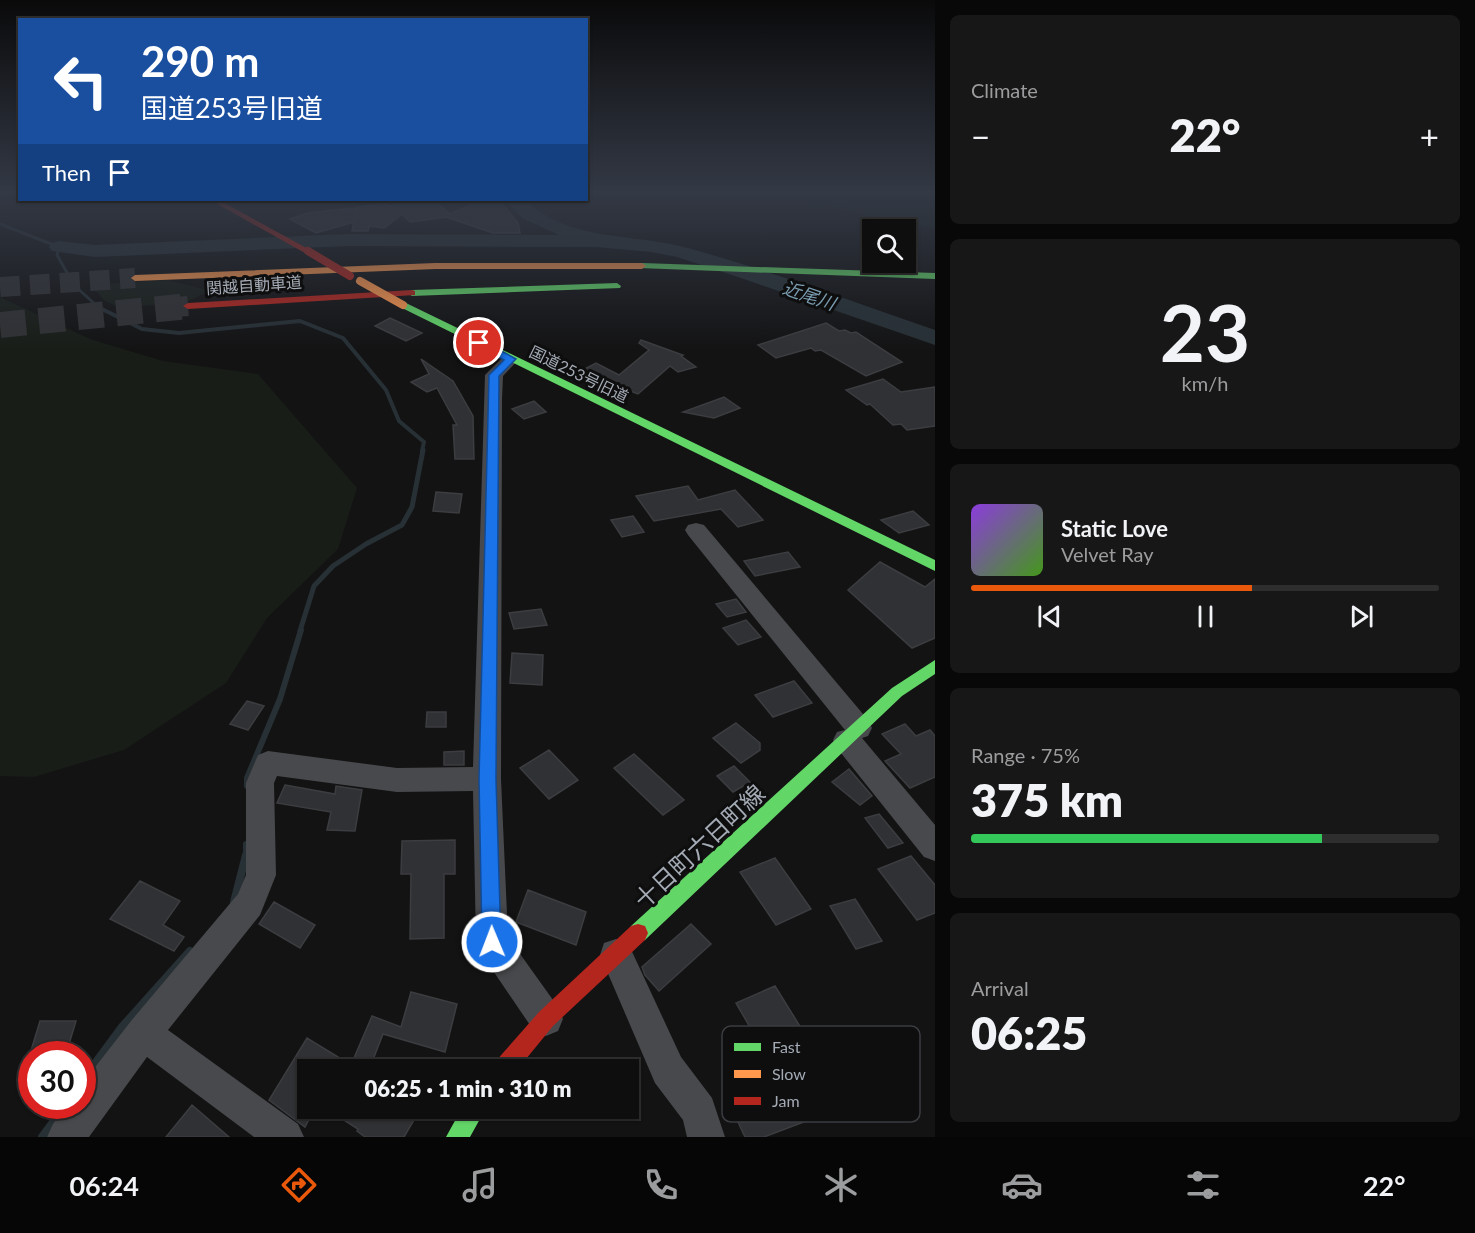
<!DOCTYPE html>
<meta charset="utf-8">
<style>
body{margin:0;font-family:Lato,"Noto Sans JP",sans-serif;background:#171718;color:#f1f3f6;height:100vh;display:flex;flex-direction:column;font-size:22px;white-space:nowrap}
*{box-sizing:border-box;margin:0}
p{font-size:20px;color:#9b9c9e}
.icon{flex:none;width:33px;height:33px;fill:none;stroke:currentColor;stroke-width:2;stroke-linecap:round;stroke-linejoin:round}
.map{position:relative;flex:1;overflow:hidden}
.side{display:flex;flex-direction:column;gap:15px;padding:15px;background:#080808;width:540px}
.side>*{flex:none}
.guide{position:absolute;left:18px;top:18px;width:570px;height:183px;border-radius:0px;box-shadow:0 2px 4px #0004,0 0 0 2px #2e2e2f;background:#1a4fa0;color:#fff;overflow:hidden}
.tools{position:absolute;left:862px;top:219px;display:grid;gap:12px}
.tools a{display:grid;place-items:center;width:54px;height:54px;border-radius:0px;background:#0e0e0f;box-shadow:0 2px 4px #0004,0 0 0 2px #2e2e2f;font-size:30px}
.speed{position:absolute;left:18px;top:1041px;display:flex;gap:12px;font-size:30px;font-weight:700;text-align:center}
.speed>*{display:grid;place-content:center;width:78px;height:78px;border-radius:50%;background:#0e0e0f;box-shadow:0 2px 4px #0004,0 0 0 2px #2e2e2f;line-height:1}
.speed .limit{border:9px solid #d22;background:#fff;color:#111}
.pin{position:absolute;display:grid;place-items:center;width:51px;height:51px;color:#fff;margin:-26px;border:3px solid #fff;border-radius:50%;box-shadow:0 2px 6px #0007}
.me{position:absolute;width:66px;margin:-33px;rotate:359deg;stroke-linejoin:round;filter:drop-shadow(0 0 4px #0008)}
.turn{display:flex;align-items:center;gap:21px;height:126px;padding:0 24px;font-size:27px}
.turn .icon{width:78px;height:78px;stroke-width:2.5}
.turn b{display:block;font-size:42px;line-height:51px}
.then{display:flex;align-items:center;height:57px;padding:0 24px;background:#0003;gap:12px;font-size:22px}
.big{font-size:45px;font-weight:800;line-height:1.1}
.side .tile{flex:1;display:flex;flex-direction:column;justify-content:center;gap:9px;min-width:0;padding:0 21px;border-radius:9px;background:#171718}
.side .dial{align-items:center;gap:0}
.dial b{font-size:78px;line-height:1}
.song{display:flex;align-items:center;gap:18px}
.cover{width:72px;height:72px;border-radius:9px;background:linear-gradient(135deg,hsl(270 70% 55%),hsl(100 70% 35%))}
.played{height:6px;border-radius:3px;background:linear-gradient(90deg,#ea580c 60%,#2e2e2f 60%)}
.keys{display:flex;justify-content:space-around;direction:ltr}
.heat{display:flex;justify-content:space-between;align-items:center;font-size:33px;direction:ltr}
.charge{height:9px;border-radius:4px;background:linear-gradient(90deg,#34c759 75%,#2e2e2f 0)}
.trip{position:absolute;left:297px;top:1059px;width:342px;height:60px;border-radius:0px;background:#0e0e0f;box-shadow:0 2px 4px #0004,0 0 0 2px #2e2e2f;font-weight:800;line-height:60px;text-align:center}
.tabs{display:flex;height:96px;justify-content:space-around;align-items:center;background:#060606;color:#9b9c9e}
.tabs .icon{width:42px;height:42px}
.tabs .current{color:#ea580c}
.tabs b{font-size:27px;color:#f1f3f6}
main{display:flex;flex:1;min-height:0}
.map>svg:first-child{display:block}
.green{fill:#181d18}
.lines{fill:none;stroke-linecap:round;stroke-linejoin:round}
.stream-far4{stroke:#273035;stroke-width:3}
.stream-far3{stroke:#273035;stroke-width:4}
.stream-far2{stroke:#273035;stroke-width:5}
.stream-far1{stroke:#273035;stroke-width:6}
.stream{stroke:#273035;stroke-width:8}
.river{fill:#273035;fill-rule:evenodd}
.building{fill:#303134;stroke:#3c3d40;stroke-width:1.5}
.highway-tunnel-far1{stroke:#303134;stroke-width:20;stroke-dasharray:20 10;stroke-linecap:butt}
.highway-tunnel{stroke:#303134;stroke-width:26;stroke-dasharray:26 13;stroke-linecap:butt}
.street{fill:#48494c;fill-rule:evenodd}
.fast{fill:#63d668;fill-rule:evenodd}
.slow{fill:#ff974d;fill-rule:evenodd}
.jam{fill:#b3261e;fill-rule:evenodd}
.slow-bridge{stroke:#ff974d;stroke-width:8}
.jam-bridge{stroke:#b3261e;stroke-width:8}
.route{fill:#1a73e8;stroke:#114b97;stroke-width:1.5}
.labels{text-anchor:middle;stroke-width:6;stroke-linejoin:round;paint-order:stroke}
.far-street-label{font-size:16px;fill:#a4abb5;stroke:#0e0e0f}
.far-water-label{font-size:18px;font-style:italic;fill:#7a9db1;stroke:#0e0e0f}
.near-street-label{font-size:24px;fill:#a4abb5;stroke:#0e0e0f}
.key{fill:#0e0e0f;stroke:#3b3d41;stroke-width:1.5}
.key-label{font-size:16px;fill:#a4abb5}
</style>
<main>
<div class="map">
<svg width="935" height="1137" viewBox="0 0 935 1137">
<rect width="100%" height="100%" fill="#131314"/>
<path class="green" d="M775,191H935V228L883,219Z
M168,280L207,290V292L187,302L120,308L105,301L90,285Z
M0,297L90,339L163,361L258,374L357,488L338,549L267,618L226,683L124,750L34,777L0,776Z"/>
<g class="lines">
<path class="stream-far4" d="M0,224L59,247L57,255L74,285L98,307"/>
<path class="stream-far3" d="M96,306L142,329L179,333L300,321L343,338L386,390L399,421L424,442L422,451"/>
<path class="stream-far2" d="M300,631L314,586L333,566L366,544L402,525L412,507L423,450"/>
<path class="stream-far1" d="M247,786V778L280,699L301,630
M246,844V857"/>
<path class="stream" d="M234,902L246,855
M82,1081L121,1028L190,951
M42,1137L65,1106"/>
<path class="river" d="M506,200H525C569,242 633,233 688,248C772,271 853,302 935,330V345L738,277L677,257L651,252L596,247L348,246L95,257L52,251L49,247L52,243L59,241L95,245L348,234L559,235L522,218Z"/>
</g>
<path class="building" d="M425,200H434L450,214L483,200H499L518,223L520,233H493L446,217L410,222L402,214L384,228L369,226L368,231H352L354,222L316,233L290,219L308,213L354,208L356,211V208L386,203L388,206Z
M390,318L422,333L406,341L375,326Z
M826,323L839,331L845,330L851,333L856,332L902,362L866,376L821,350L815,351L811,348L776,358L758,345Z
M641,340L683,355L681,356L696,367L678,372L670,366L638,394L579,372L596,363L619,375L649,350L639,343Z
M421,359L453,381L473,416L474,459H455L453,425H457L437,388L427,392L411,382L429,374Z
M883,379L901,392L935,387V426L907,430L901,424L893,425L870,404L867,405L846,390Z
M724,397L740,408L714,418L683,412Z
M534,401L546,412L524,419L512,409Z
M688,486L698,500L735,490L763,520L738,527L721,509L654,521L636,496Z
M436,492L462,494L459,513L433,511Z
M913,511L929,525L899,533L881,520Z
M633,516L644,532L622,537L611,520Z
M788,552L800,567L755,576L744,561Z
M880,562L925,587L935,579V638L912,648L848,590Z
M736,599L746,612L727,617L716,604Z
M541,609L547,625L514,629L509,613Z
M746,620L761,637L738,645L723,628Z
M512,653L543,655L542,685L510,683Z
M794,681L812,703L773,717L755,695Z
M247,701L264,706L248,730L230,724Z
M427,712H446V727H426Z
M736,723L760,743V750L741,763L713,738Z
M905,724L916,736L930,730L935,736V777L910,788L885,761L901,754L882,734Z
M549,750L578,780L549,799L520,768Z
M464,751V765H444V752Z
M634,754L684,800L663,815L614,768Z
M734,766L750,782L733,792L717,776Z
M849,769L872,796L860,805L832,782Z
M285,785L335,794L336,786L362,790L355,831L327,830L331,812L277,803Z
M879,814L903,843L888,848L865,818Z
M455,840V874H444V938L410,939L411,874H401L402,841Z
M911,856L935,885V913L917,920L878,869Z
M775,858L811,909L776,925L740,872Z
M140,881L180,901L163,925L184,937L174,951L110,919Z
M528,890L586,912L576,945L516,922Z
M855,899L882,941L856,949L830,906Z
M274,902L315,925L300,948L259,924Z
M691,924L711,944L659,991L645,975L642,967Z
M775,986L814,1049L773,1067L736,1003Z
M411,992L457,1004L445,1052L383,1034L369,1070H308V1108H315L305,1127L269,1100L307,1038L351,1065L372,1016L401,1027Z
M40,1021H76L66,1054H30Z
M795,1083L814,1118L764,1137H745L731,1107Z
M192,1105L229,1137H166Z
M325,1108H421L404,1137H365L357,1131L358,1129Z"/>
<g class="lines">
<path class="highway-tunnel-far1" d="M0,287L135,278
M176,307L188,306"/>
<path class="highway-tunnel" d="M0,325L188,306"/>
<path class="street" d="M511,354L519,359L503,376L502,399L501,779L508,937L558,1007L563,1019L558,1031L546,1036L534,1031L481,953L476,942L473,791L397,792L277,776L274,783L276,875L260,915L168,1030L298,1124L304,1137H254L147,1057L89,1137H47L53,1124L66,1106H82V1084L131,1021L238,894L246,875V783L258,755L268,751L397,768L473,767L485,375L505,355Z
M696,523L704,525L868,720L872,728L868,736L862,738L935,825V861L924,857L837,748L833,740L837,732L845,730L688,535L685,530L688,525Z
M616,939L628,943L681,1057L712,1098L725,1137H687L683,1120L655,1083L600,955L604,943Z"/>
<path class="fast" d="M642,263L935,273V279L639,268V264Z
M617,283L621,286L620,288L412,296L407,293L412,290Z
M400,303H406L935,560V571L400,307Z
M935,660V674L902,696L645,940L638,942L631,940L628,933L631,926L892,688Z
M462,1108H486L470,1137H446Z"/>
<path class="slow" d="M435,263H642L646,266L642,269H435L135,281L131,278L135,275Z"/>
<path class="jam" d="M210,200H219L312,251L305,253Z
M412,290L415,291V295L188,309L183,306L188,303Z
M638,924L645,926L648,933L645,940L553,1026L517,1070H492L495,1062L539,1012L631,926Z"/>
<path class="slow-bridge" d="M360,281L403,305"/>
<path class="jam-bridge" d="M308,251L350,276"/>
</g>
<linearGradient id="sky" x2="0" y2="1"><stop stop-color="#0a0a0b"/><stop offset="0.55" stop-color="#333945"/><stop offset="1" stop-color="#333945" stop-opacity="0"/></linearGradient>
<rect width="935" height="350" fill="url(#sky)"/>
<path class="route" d="M476,341H483L516,359L499,376L496,779L501,942L499,949L492,952L485,949L482,942L479,779L489,375L504,360L476,345Z"/>
<g class="labels">
<g class="far-street-label">
<text transform="translate(254 285) rotate(-4)" y="6">関越自動車道</text>
<text transform="translate(579 374) rotate(26)" y="6">国道253号旧道</text>
</g>
<g class="far-water-label">
<text transform="translate(809 296) rotate(19)" y="6">近尾川</text>
</g>
<g class="near-street-label">
<text transform="translate(700 847) rotate(-43)" y="8">十日町六日町線</text>
</g>
</g>
<rect x="722" y="1026" width="198" height="96" rx="9" class="key"/>
<rect x="734" y="1043" width="27" height="8" fill="#63d668"/>
<rect x="734" y="1070" width="27" height="8" fill="#ff974d"/>
<rect x="734" y="1097" width="27" height="8" fill="#b3261e"/>
<g class="key-label">
<text x="772" y="1053">Fast</text>
<text x="772" y="1080">Slow</text>
<text x="772" y="1107">Jam</text>
</g>
</svg>
<div class="tools">
<a><svg class="icon" aria-label="search" viewBox="0 0 24 24"><circle cx="10" cy="10" r="6"/><path d="M15 15l6 6"/></svg></a>
</div>
<div class="speed"><div class="limit">30</div></div>
<div class="pin" style="left:479px;top:343px;background:#d93025"><svg class="icon" aria-label="arrive" viewBox="0 0 24 24"><path d="M6 21V4h12l-3 4 3 4H6"/></svg></div>
<svg class="me" style="left:492px;top:942px" viewBox="-20 -20 40 40"><circle r="17" fill="#1a73e8" stroke="#fff" stroke-width="3"/><path d="M0-11L8 9 0 5-8 9z" fill="#fff"/></svg>
<div class="trip">06:25 · 1 min · 310 m</div>
<div class="guide">
<div class="turn"><svg class="icon" aria-label="left" viewBox="0 0 24 24"><path d="M17 20v-9H6M10 6l-5 5 5 5"/></svg><div><b>290 m</b>国道253号旧道</div></div>
<div class="then">Then<svg class="icon" aria-label="arrive" viewBox="0 0 24 24"><path d="M6 21V4h12l-3 4 3 4H6"/></svg></div>
</div>
</div>
<section class="side">
<div class="tile"><p>Climate</p>
<div class="heat"><a>−</a><b class="big">22°</b><a>+</a></div>
</div>
<div class="tile dial"><b>23</b><p>km/h</p></div>
<div class="tile">
<div class="song"><i class="cover"></i><div><b>Static Love</b><p>Velvet Ray</p></div></div>
<div class="played"></div>
<div class="keys"><svg class="icon" aria-label="previous" viewBox="0 0 24 24"><path d="M18 5L8 12l10 7zM5 5v14"/></svg><svg class="icon" aria-label="pause" viewBox="0 0 24 24"><path d="M8 5v14M16 5v14"/></svg><svg class="icon" aria-label="next" viewBox="0 0 24 24"><path d="M6 5l10 7-10 7zM19 5v14"/></svg></div>
</div>
<div class="tile"><p>Range · 75%</p><b class="big">375 km</b><div class="charge"></div></div>
<div class="tile"><p>Arrival</p><b class="big">06:25</b></div>
</section>
</main>
<nav class="tabs">
<b>06:24</b>
<svg class="icon current" aria-label="directions" viewBox="0 0 24 24"><path d="M12 3l9 9-9 9-9-9zM9 14v-3h6M13 9l2 2-2 2"/></svg>
<svg class="icon" aria-label="music" viewBox="0 0 24 24"><path d="M9 18V5l10-2v13"/><circle cx="6" cy="18" r="3"/><circle cx="16" cy="16" r="3"/></svg>
<svg class="icon" aria-label="phone" viewBox="0 0 24 24"><path d="M5 4h4l2 5-3 2q2 4 5 5l2-3 5 2v4C11 20 4 13 5 4z"/></svg>
<svg class="icon" aria-label="climate" viewBox="0 0 24 24"><path d="M12 3v18M4 7l16 10M4 17L20 7"/></svg>
<svg class="icon" aria-label="car" viewBox="0 0 24 24"><path d="M5 17H2v-5l4-1 3-4h7l3 4 3 1v5h-3M9 17h6M6 11h13"/><circle cx="7" cy="17" r="2"/><circle cx="17" cy="17" r="2"/></svg>
<svg class="icon" aria-label="filters" viewBox="0 0 24 24"><path d="M4 7h16M4 17h16"/><circle cx="9" cy="7" r="2"/><circle cx="15" cy="17" r="2"/></svg>
<b>22°</b>
</nav>
